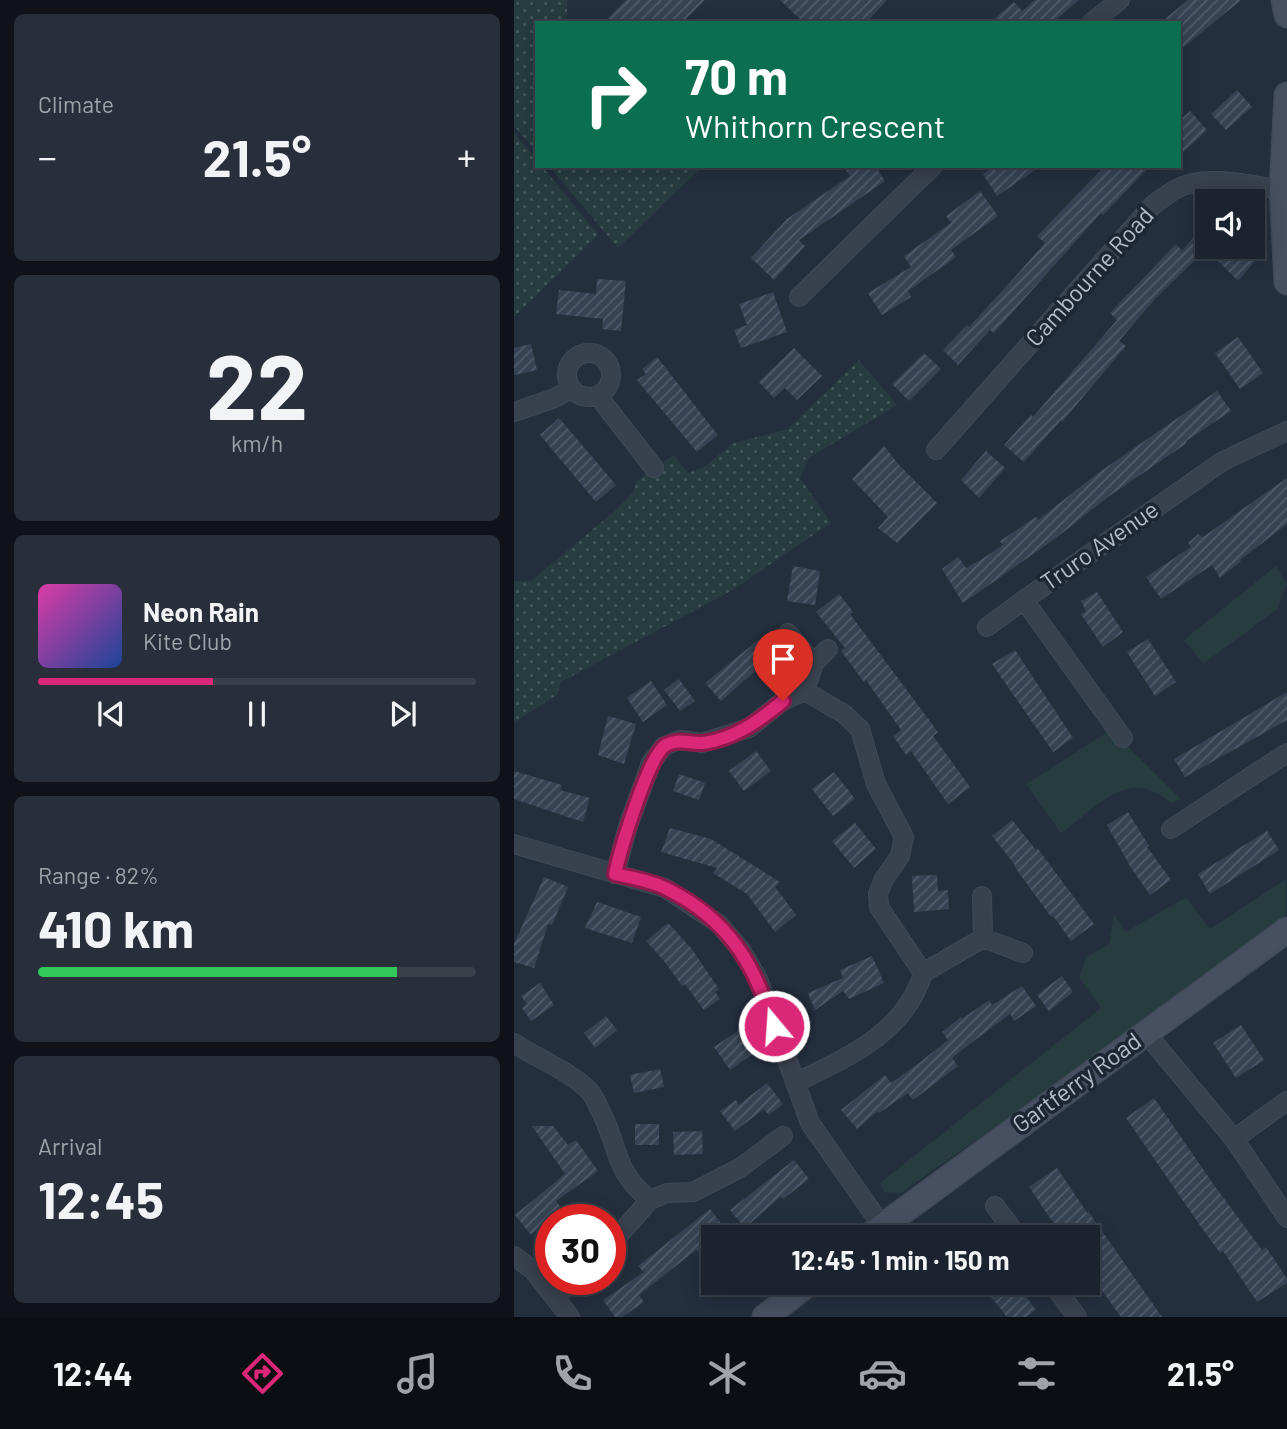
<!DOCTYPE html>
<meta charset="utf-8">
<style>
body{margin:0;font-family:Barlow,sans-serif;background:#282f3a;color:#f1f3f6;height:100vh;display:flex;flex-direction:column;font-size:26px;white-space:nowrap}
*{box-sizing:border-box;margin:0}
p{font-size:23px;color:#a0a4aa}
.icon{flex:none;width:38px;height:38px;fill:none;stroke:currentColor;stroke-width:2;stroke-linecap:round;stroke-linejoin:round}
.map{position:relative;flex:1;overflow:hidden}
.drawer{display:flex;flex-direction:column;gap:14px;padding:14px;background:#0f1319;width:514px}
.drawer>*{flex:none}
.hud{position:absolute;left:21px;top:21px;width:646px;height:147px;border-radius:0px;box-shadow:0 4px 18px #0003,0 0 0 2px #39404a;background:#0b6e4f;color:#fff;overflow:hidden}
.fabs{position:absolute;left:681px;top:189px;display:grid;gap:14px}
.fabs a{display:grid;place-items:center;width:70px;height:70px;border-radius:0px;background:#1b232e;box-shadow:0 4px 18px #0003,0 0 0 2px #39404a;font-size:35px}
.speed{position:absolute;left:21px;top:1204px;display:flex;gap:14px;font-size:35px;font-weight:700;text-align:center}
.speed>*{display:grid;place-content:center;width:91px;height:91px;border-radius:50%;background:#1b232e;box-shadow:0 4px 18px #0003,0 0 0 2px #39404a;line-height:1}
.speed .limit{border:10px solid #d22;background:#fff;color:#111}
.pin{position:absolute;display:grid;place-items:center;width:60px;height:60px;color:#fff;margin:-72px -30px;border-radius:50% 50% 50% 0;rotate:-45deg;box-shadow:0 0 7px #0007}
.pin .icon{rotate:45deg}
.me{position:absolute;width:77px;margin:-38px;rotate:342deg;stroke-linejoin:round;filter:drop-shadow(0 0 5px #0008)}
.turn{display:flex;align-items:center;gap:24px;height:147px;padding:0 35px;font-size:32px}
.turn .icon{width:91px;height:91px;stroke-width:2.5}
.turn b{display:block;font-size:49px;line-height:60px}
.big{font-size:52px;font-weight:700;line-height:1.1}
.drawer .tile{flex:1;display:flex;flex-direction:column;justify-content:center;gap:10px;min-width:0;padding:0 24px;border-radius:10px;background:#282f3a}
.drawer .dial{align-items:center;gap:0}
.dial b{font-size:91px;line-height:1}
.song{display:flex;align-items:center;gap:21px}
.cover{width:84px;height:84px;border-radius:10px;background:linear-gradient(135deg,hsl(320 70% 55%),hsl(220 70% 35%))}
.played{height:7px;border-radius:4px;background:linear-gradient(90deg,#db2777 40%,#39404a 40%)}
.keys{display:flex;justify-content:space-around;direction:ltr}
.heat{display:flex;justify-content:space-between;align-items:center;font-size:38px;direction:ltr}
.charge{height:10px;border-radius:5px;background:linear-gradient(90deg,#34c759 82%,#39404a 0)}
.trip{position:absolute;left:187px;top:1225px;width:399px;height:70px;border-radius:0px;background:#1b232e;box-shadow:0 4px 18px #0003,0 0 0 2px #39404a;font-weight:700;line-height:70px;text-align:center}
.tab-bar{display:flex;height:112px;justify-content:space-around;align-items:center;background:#0b0e12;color:#a0a4aa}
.tab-bar .icon{width:49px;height:49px}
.tab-bar .on{color:#db2777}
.tab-bar b{font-size:32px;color:#f1f3f6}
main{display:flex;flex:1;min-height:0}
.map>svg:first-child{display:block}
.grass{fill:#263c3f}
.park{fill:url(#park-dots)}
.building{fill:url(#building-hatch)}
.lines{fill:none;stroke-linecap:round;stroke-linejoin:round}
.street-casing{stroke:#414a57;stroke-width:20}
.secondary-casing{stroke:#414a57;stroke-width:27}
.street{stroke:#38414e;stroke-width:18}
.secondary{stroke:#465061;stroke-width:24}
.route-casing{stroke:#8e194d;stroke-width:18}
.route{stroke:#db2777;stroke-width:12}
.labels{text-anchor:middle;stroke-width:7;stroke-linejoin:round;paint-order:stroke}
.street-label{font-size:24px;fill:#b4bcc9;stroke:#1d2633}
</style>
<main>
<section class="drawer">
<div class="tile"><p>Climate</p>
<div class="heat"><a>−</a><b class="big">21.5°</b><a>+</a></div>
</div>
<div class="tile dial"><b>22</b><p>km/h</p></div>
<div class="tile">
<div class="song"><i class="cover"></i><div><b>Neon Rain</b><p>Kite Club</p></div></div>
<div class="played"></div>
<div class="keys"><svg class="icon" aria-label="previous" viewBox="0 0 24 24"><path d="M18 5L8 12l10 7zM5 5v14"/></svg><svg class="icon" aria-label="pause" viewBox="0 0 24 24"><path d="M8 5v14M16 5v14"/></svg><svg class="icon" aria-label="next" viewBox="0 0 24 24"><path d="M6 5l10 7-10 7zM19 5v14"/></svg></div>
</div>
<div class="tile"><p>Range · 82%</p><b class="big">410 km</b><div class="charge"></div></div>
<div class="tile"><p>Arrival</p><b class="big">12:45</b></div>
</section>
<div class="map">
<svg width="773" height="1317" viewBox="0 0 773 1317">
<defs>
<pattern id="park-dots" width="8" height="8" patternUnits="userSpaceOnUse" patternTransform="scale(1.75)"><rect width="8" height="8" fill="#263c3f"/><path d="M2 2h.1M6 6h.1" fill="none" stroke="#435659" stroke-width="1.8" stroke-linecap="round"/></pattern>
<pattern id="building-hatch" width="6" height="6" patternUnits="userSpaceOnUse" patternTransform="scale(1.75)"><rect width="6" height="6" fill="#364354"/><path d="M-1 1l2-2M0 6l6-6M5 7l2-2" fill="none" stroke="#515c6b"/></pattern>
</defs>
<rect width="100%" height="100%" fill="#242f3e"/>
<path class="grass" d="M762,566L773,584L763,609L689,664L670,640Z
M597,730L667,799L657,803C651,799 645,793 638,791C604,776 572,817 547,833L512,784Z
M772,879V916L624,1026L387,1193L370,1192L366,1183L587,1008L565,977L572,957L595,944L600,914L612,932L672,897L696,929Z"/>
<path class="park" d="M0,0H53V19L56,23H23V152L0,126Z
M0,133L23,160V166H28L84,235L0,317Z
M35,166H153L158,171L163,166H189L104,248Z
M345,360L383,405L295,458L286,478L317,523L217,591L47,682L43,695L0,722V581H17L102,510L119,492L123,481L160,455L174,473L190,467L220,443L274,429Z"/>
<path class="building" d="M112,0H191L168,23H89Z
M266,0H373L352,23H290Z
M521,0H565L538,23H475L500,2L508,11Z
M674,0H727L665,51V23H646Z
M723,90L738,107L712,130L697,114Z
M676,111L693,130L665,156V121Z
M329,166H361L371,181L285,240L291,246L260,280L237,258L273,219L336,176Z
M480,166H527L483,196L469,174Z
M591,166H636L589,215L587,213L480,333L476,330L444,365L429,350L453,325L455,327L499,279L531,243L523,236Z
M466,191L484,216L437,250L442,257L394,291L397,297L368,315L354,293L397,267L390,256L437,223L432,216Z
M693,221V247H727L741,261L724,281L692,249L641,299L605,341L612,346L548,422L547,420L510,462L490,445L517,415L519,417L603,320L596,313L662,244L668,251Z
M83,279L112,281L107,331L88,329L89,319L42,314L45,290L82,294Z
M259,292L273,332L227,348L220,330L233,325L225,304Z
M724,337L749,373L726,389L701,353Z
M17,344L23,370L0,375V348Z
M280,348L308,376L283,400L271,388L260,398L245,382Z
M410,353L427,369L395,401L378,384Z
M143,357L204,435L183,452L123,380L132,374L128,369Z
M703,391L717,411L672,441L673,443L594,497L538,541L449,603L428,569L444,557L452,568L468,559L489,545L486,541L522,517L524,520L584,473Z
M45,418L102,485L82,502L26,435Z
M370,446L385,465L423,503L383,543L364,528L374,517L338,479Z
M472,451L491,468L465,498L447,480Z
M773,478V524L726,560L727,561L706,578L698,565L647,599L632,577L677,547L674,543L684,534L689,537Z
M279,566L306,571L301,605L273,601Z
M583,592L609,632L589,647L567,614L572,611L567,601Z
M325,594L339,612L336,614L424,732L419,736L456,787L434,804L397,751L392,755L379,736L387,730L352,680L350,682L327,651L331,648L302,612Z
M257,630L272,651L246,670L245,668L207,701L191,683Z
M634,639L662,682L641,696L613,652Z
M501,650L559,738L539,752L478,664Z
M165,679L181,701L166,711L150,690Z
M137,681L153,705L129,722L113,698Z
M773,692V720L671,777L660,759Z
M94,716L122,724L110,764L84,755Z
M242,751L257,771L230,791L215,771Z
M0,771L48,785L46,790L76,798L69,822L0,799Z
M320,772L341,799L319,816L298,789Z
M165,774L191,783L185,800L159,791Z
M614,812L635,846L633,847L657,880L636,895L617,868L593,825Z
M498,820L522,850L524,849L580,924L557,941L539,916L537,917L500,866L501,865L478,836Z
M341,823L362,849L340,868L318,841Z
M156,828L197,839L266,882L261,887L282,915L261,932L233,894L199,873L203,868L147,852Z
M753,831L765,850L696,894L684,874Z
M423,875L424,891L434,890L435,909L400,912L398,876Z
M30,877L54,887L38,925L34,924L20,968L0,962V944Z
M83,902L127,917L118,943L71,928Z
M154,923L177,948L205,989L201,992L206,999L190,1010L171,984L168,986L150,961L132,941Z
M358,956L370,983L335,999L329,991L301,1010L294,993L329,978L326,970Z
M548,976L559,992L535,1011L523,995Z
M26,983L40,1005L17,1021L8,1008L13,1004L7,996Z
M508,986L522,1006L500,1021L496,1014L461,1040L438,1058L444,1066L399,1100L394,1093L365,1113L364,1111L343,1129L327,1110L371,1075L377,1083L405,1063L434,1040L428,1032L447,1017L448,1019L475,1000L478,1005Z
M92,1016L103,1030L81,1048L70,1033Z
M727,1025L750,1060L722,1078L699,1043Z
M225,1030L241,1052L216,1070L200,1047Z
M146,1069L150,1087L120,1093L116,1075Z
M253,1083L269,1104L255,1115L250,1109L221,1131L206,1111L222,1100L225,1105Z
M640,1098L700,1185L748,1250L752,1247L773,1279V1283L743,1302L709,1251L706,1253L685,1224L612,1118Z
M121,1124H145V1145H121Z
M18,1126H39L54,1145L62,1140L84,1171L42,1201L48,1209L17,1235L1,1215L51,1174Z
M188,1131L189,1154L160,1155L159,1132Z
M280,1160L295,1179L269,1199L267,1196L231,1228L216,1210Z
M543,1168L574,1214V1211L648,1317H607L574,1271V1237H549L515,1187Z
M196,1209L212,1230L200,1237L184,1252L182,1250L125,1295L130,1302L108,1317H101L89,1300L130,1272L124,1266Z
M466,1283H501L522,1310L512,1317H493Z"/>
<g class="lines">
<g class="street-casing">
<path id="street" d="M577,23L606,0
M285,297L419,166
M53 375a22 22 0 1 1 44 0a22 22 0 1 1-44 0Z
M84,396L140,468
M0,412L41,398L56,389
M422,450L639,205C646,200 654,194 662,189C692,173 736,185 768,190
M473,627L510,600
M274,633L300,663L291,691
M300,663L314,649
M609,738L510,600L709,461L773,431
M657,829L773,753
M0,844L151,888L205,924L227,950L244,979L296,1123L368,1226
M101,874L114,826L137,763L150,746L166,740L188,743L235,728L269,701L291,691L330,714L346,729L362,784L390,837L386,856L370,879L364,894L365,907L409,973C391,1033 334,1057 281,1083
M469,938L509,953
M409,973L469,938L468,896
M631,1032L720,1139L773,1218
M0,1043C22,1058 60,1073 77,1093C81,1098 84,1106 87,1112C106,1149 99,1170 136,1200
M720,1139L773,1101
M481,1206L504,1237
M96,1245L136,1200L153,1193L179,1192L226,1168L269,1136
M0,1256L19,1270L56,1317
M538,1283L563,1317
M41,1297L61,1279"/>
</g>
<g class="secondary-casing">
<path id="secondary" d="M770,0L773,15
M773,95L768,190L773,282
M354,1237L773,930
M251,1317L295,1283"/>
</g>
<use href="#street" class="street"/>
<use href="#secondary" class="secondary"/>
</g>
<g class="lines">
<g class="route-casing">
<path id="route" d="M260,1026C240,963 214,919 153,889C138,881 118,878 101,874C106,851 135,754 152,745C166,738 176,744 189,743C221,739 246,720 269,701"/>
</g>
<use href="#route" class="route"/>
</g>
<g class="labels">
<g class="street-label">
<text transform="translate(576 277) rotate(-48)" y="8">Cambourne Road</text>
<text transform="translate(586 546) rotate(-35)" y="8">Truro Avenue</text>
<text transform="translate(563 1083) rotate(-36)" y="8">Gartferry Road</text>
</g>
</g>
</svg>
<div class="fabs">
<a><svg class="icon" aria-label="sound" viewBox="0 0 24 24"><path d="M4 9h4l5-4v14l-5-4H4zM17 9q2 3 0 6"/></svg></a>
</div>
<div class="speed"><div class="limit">30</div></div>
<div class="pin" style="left:269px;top:701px;background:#d93025"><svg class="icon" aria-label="arrive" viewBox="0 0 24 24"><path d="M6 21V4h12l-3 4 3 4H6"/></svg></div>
<svg class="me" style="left:260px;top:1026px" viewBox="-20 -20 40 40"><circle r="17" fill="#db2777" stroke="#fff" stroke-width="3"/><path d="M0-11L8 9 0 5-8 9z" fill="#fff"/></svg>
<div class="trip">12:45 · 1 min · 150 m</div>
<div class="hud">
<div class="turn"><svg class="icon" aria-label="right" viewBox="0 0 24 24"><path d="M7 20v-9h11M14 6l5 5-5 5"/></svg><div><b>70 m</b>Whithorn Crescent</div></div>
</div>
</div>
</main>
<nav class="tab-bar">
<b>12:44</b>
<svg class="icon on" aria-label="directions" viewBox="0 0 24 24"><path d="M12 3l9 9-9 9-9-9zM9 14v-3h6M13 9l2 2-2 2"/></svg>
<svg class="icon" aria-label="music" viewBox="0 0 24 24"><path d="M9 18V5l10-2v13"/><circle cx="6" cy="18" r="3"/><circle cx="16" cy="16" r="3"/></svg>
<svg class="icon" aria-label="phone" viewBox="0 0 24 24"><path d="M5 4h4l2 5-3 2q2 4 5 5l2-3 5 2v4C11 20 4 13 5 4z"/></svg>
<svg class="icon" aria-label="climate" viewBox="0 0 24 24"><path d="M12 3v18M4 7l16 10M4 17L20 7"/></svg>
<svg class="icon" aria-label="car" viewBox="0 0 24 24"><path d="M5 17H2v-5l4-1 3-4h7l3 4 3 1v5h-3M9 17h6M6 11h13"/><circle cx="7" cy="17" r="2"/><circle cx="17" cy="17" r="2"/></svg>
<svg class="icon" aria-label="filters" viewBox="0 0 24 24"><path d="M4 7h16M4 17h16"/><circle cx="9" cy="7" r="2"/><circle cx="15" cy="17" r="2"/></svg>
<b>21.5°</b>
</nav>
